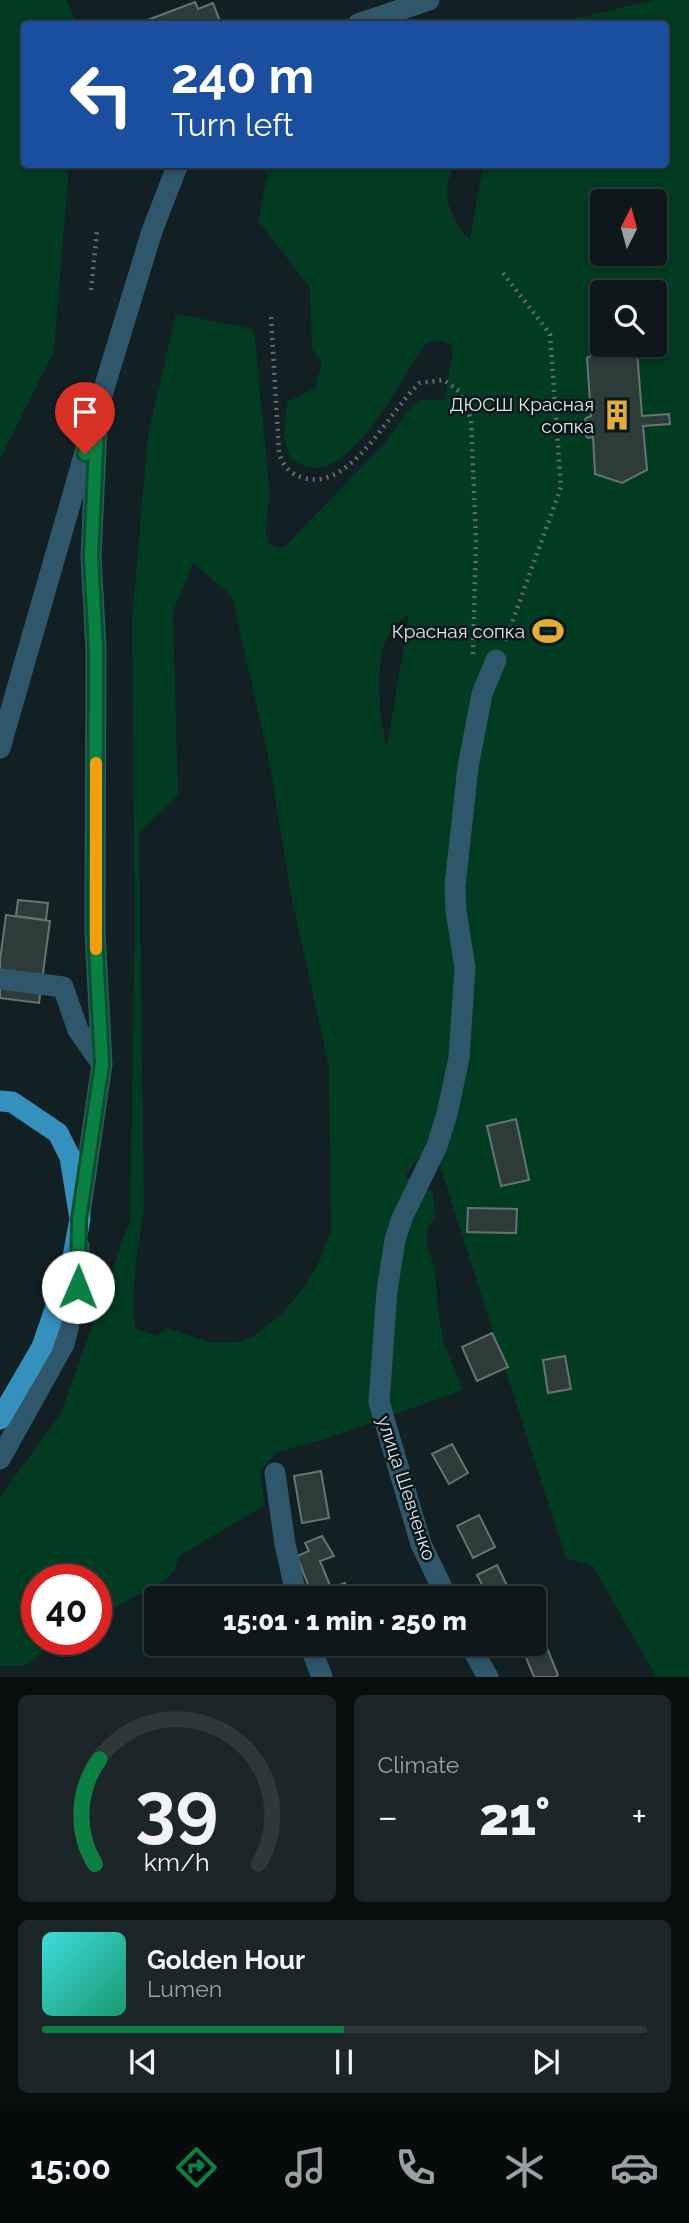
<!DOCTYPE html>
<meta charset="utf-8">
<style>
body{margin:0;font-family:Raleway,sans-serif;background:#1c2527;color:#f1f3f6;height:100vh;display:flex;flex-direction:column;font-size:26px;white-space:nowrap}
*{box-sizing:border-box;margin:0}
p{font-size:23px;color:#9ba0a2}
.icon{flex:none;width:38px;height:38px;fill:none;stroke:currentColor;stroke-width:2;stroke-linecap:round;stroke-linejoin:round}
.map{position:relative;height:1677px;overflow:hidden}
.side{display:flex;flex-direction:column;gap:18px;padding:18px;background:#080d0e;flex:1}
.side>*{flex:none}
.hud{position:absolute;left:21px;top:21px;width:648px;height:147px;border-radius:7px;box-shadow:0 4px 10px #0003,0 0 0 2px #2e3739;background:#1a4fa0;color:#fff;overflow:hidden}
.needle{width:46px;rotate:6deg}
.fabs{position:absolute;left:590px;top:189px;display:grid;gap:14px}
.fabs a{display:grid;place-items:center;width:77px;height:77px;border-radius:7px;background:#0e181a;box-shadow:0 4px 10px #0003,0 0 0 2px #2e3739;font-size:35px}
.speed{position:absolute;left:21px;top:1564px;display:flex;gap:14px;font-size:35px;font-weight:700;text-align:center}
.speed>*{display:grid;place-content:center;width:91px;height:91px;border-radius:50%;background:#0e181a;box-shadow:0 4px 10px #0003,0 0 0 2px #2e3739;line-height:1}
.speed .limit{border:10px solid #d22;background:#fff;color:#111}
.pin{position:absolute;display:grid;place-items:center;width:60px;height:60px;color:#fff;margin:-72px -30px;border-radius:50% 50% 50% 0;rotate:-45deg;box-shadow:0 0 7px #0007}
.pin .icon{rotate:45deg}
.me{position:absolute;width:77px;margin:-38px;rotate:1deg;stroke-linejoin:round;filter:drop-shadow(0 0 5px #0008)}
.turn{display:flex;align-items:center;gap:24px;height:147px;padding:0 35px;font-size:32px}
.turn .icon{width:91px;height:91px;stroke-width:2.5}
.turn b{display:block;font-size:49px;line-height:60px}
.big{font-size:52px;font-weight:800;line-height:1.1}
.side .card{flex:1;display:flex;flex-direction:column;justify-content:center;gap:10px;min-width:0;padding:0 24px;border-radius:10px;background:#1c2527}
.side .dial{align-items:center;gap:0}
.dial svg{height:182px;overflow:visible;fill:none;stroke:#2e3739;stroke-width:7;stroke-linecap:round;text-anchor:middle}
.dial text{fill:#f1f3f6;stroke:none}
.song{display:flex;align-items:center;gap:21px}
.cover{width:84px;height:84px;border-radius:10px;background:linear-gradient(135deg,hsl(180 70% 55%),hsl(160 70% 35%))}
.played{height:7px;border-radius:4px;background:linear-gradient(90deg,#0b8043 50%,#2e3739 50%)}
.keys{display:flex;justify-content:space-around;direction:ltr}
.heat{display:flex;justify-content:space-between;align-items:center;font-size:38px;direction:ltr}
.side .tiles{flex:1;display:grid;gap:18px;grid-template-columns:1fr 1fr}
.card:last-child{grid-column:span 2}
.trip{position:absolute;left:144px;top:1586px;width:402px;height:70px;border-radius:7px;background:#0e181a;box-shadow:0 4px 10px #0003,0 0 0 2px #2e3739;font-weight:800;line-height:70px;text-align:center}
.tabs{display:flex;height:112px;justify-content:space-around;align-items:center;background:#060a0a;color:#9ba0a2}
.tabs .icon{width:49px;height:49px}
.tabs .active{color:#0b8043}
.tabs b{font-size:32px;color:#f1f3f6}
.map>svg:first-child{display:block}
.green{fill:#003b22;fill-rule:evenodd}
.building{fill:#2e3c39;stroke:#657471;stroke-width:2}
.lines{fill:none;stroke-linecap:round;stroke-linejoin:round}
.path{stroke:#616c6f;stroke-width:4.5;stroke-dasharray:2 5;stroke-linecap:butt}
.minor{stroke:#2f576c;stroke-width:21}
.major{stroke:#3490bc;stroke-width:21}
.route-casing{stroke:#07532c;stroke-width:18}
.route{stroke:#0b8043;stroke-width:12}
.slow{stroke:#f59e0b;stroke-width:12}
.labels{text-anchor:middle;stroke-width:5;stroke-linejoin:round;paint-order:stroke}
.poi-label{font-size:19px;fill:#dee6e8;stroke:#0a1719;text-anchor:end}
.street-label{font-size:19px;fill:#dee6e8;stroke:#0a1719}
</style>
<div class="map">
<svg width="689" height="1677" viewBox="0 0 689 1677">
<rect width="100%" height="100%" fill="#132023"/>
<path class="green" d="M0,0H67L76,24H24V164L69,165L54,351L0,459Z
M655,0H689V1677H656L593,1566L566,1558L432,1141L406,1174L411,1182L433,1192L435,1218L428,1228L427,1245L435,1269L438,1311L443,1340L463,1390L328,1438L277,1452L260,1471L265,1505L179,1556L175,1571L160,1583L96,1618V1580H37V1640H60L24,1666H0V1497L61,1413L130,1220L135,924L132,621L148,435L176,314L254,329L270,497L265,530L269,544L277,548L284,547L384,444L408,411L421,400H445L453,346L439,340L426,343C401,377 342,505 290,457L284,437L287,402L315,388L322,361L312,349L310,288L258,220L267,177L265,165H455C439,192 450,219 470,240L483,165L665,164V24H552ZM602,201H654V254H602ZM602,292H654V345H602ZM193,563L232,596L270,765L291,895L329,1067L331,1230L316,1269L304,1287L282,1314L252,1337L239,1342L213,1343L166,1328L157,1336L135,1328C131,1288 137,1250 144,1210L139,832L178,795L173,611ZM409,615L387,748V749C379,713 367,633 409,615Z"/>
<path class="building" d="M195,2L198,9L213,3L221,24H137Z
M610,345L637,351L642,416L669,414L670,424L643,426L647,470L622,483L595,474L593,437L588,438L581,429L586,418L591,416L587,358Z
M18,900L48,903L46,920L16,916Z
M6,915L50,921L39,1003L0,998V960Z
M516,1119L529,1180L501,1186L487,1126Z
M468,1208L517,1209L516,1233L467,1232Z
M492,1333L508,1367L477,1381L462,1347Z
M565,1356L571,1389L548,1393L543,1360Z
M452,1444L468,1473L449,1484L432,1454Z
M321,1471L329,1518L302,1523L294,1476Z
M479,1515L495,1547L473,1558L457,1526Z
M322,1536L334,1556L320,1561L331,1588L345,1583L351,1598H313L297,1556L309,1551L305,1543Z
M497,1565L513,1598H489L477,1575Z
M541,1633L558,1675L555,1677H534L520,1643H534V1636Z"/>
<g class="lines">
<path class="path" d="M503,273L550,334L561,487L505,642
M91,290L97,231
M271,317L279,452C282,465 291,475 304,478C352,491 389,410 420,383L444,380L459,391L471,419L476,541L473,656"/>
<path class="minor" d="M358,24L429,0
M95,418L152,231L178,164
M0,748L86,449
M0,979L63,987L78,1030L102,1064
M80,1214L102,1064L95,932L96,649L91,556L98,406
M0,1459L64,1344L78,1287L79,1246
M275,1473L285,1544L297,1598
M447,1598L421,1544L379,1402L387,1291L395,1240L402,1218L437,1146L447,1114L459,1058L465,968L456,911L455,886L468,767L482,694L496,660
M309,1643L322,1677
M469,1643L488,1677"/>
<path class="major" d="M0,1101L12,1102L58,1133L70,1157L80,1219L73,1257L42,1347L0,1419"/>
</g>
<g class="lines">
<g class="route-casing">
<path id="route" d="M78,1287L79,1219L102,1064L95,932L96,649L91,556L98,406L85,454"/>
</g>
<use href="#route" class="route"/>
<path class="slow" d="M96,949V763"/>
</g>
<defs>
<g id="building-bare" transform="scale(2.415)"><path d="M-4-6H4V6H1V3H-1V6H-4ZM-2.5-4.3h1.7v1.8h-1.7ZM.8-4.3h1.7v1.8H.8ZM-2.5-1h1.7V.8h-1.7ZM.8-1h1.7V.8H.8Z" fill="#e4ae35" stroke="#0a1719" stroke-width="2.5" paint-order="stroke"/></g>
<g id="stadium-bare" transform="scale(2.415)"><path d="M0-5a6.5 5 0 1 0 0 10a6.5 5 0 1 0 0-10ZM-3.5-1.8h7v3.6h-7Z" fill="#e4ae35" stroke="#0a1719" stroke-width="2.5" paint-order="stroke"/></g>
</defs>
<g fill-rule="evenodd">
<use href="#building-bare" x="617" y="415"/>
<use href="#stadium-bare" x="548" y="631"/>
</g>
<g class="labels">
<g class="poi-label">
<text x="594" y="411">ДЮСШ Красная<tspan x="594" dy="22">сопка</tspan></text>
<text x="525" y="638">Красная сопка</text>
</g>
<g class="street-label">
<text transform="translate(407 1488) rotate(72)" y="7">улица Шевченко</text>
</g>
</g>
</svg>
<div class="fabs">
<a><svg class="needle" viewBox="-14 -14 28 28"><path d="M0-13l5 13h-10z" fill="#e53935"/><path d="M0 13l5-13h-10z" fill="#9ba0a2"/></svg></a>
<a><svg class="icon" aria-label="search" viewBox="0 0 24 24"><circle cx="10" cy="10" r="6"/><path d="M15 15l6 6"/></svg></a>
</div>
<div class="speed"><div class="limit">40</div></div>
<div class="pin" style="left:85px;top:454px;background:#d93025"><svg class="icon" aria-label="arrive" viewBox="0 0 24 24"><path d="M6 21V4h12l-3 4 3 4H6"/></svg></div>
<svg class="me" style="left:78px;top:1287px" viewBox="-20 -20 40 40"><circle r="19" fill="#fff"/><path d="M0-13L10 11 0 6-10 11z" fill="#0b8043"/></svg>
<div class="trip">15:01 · 1 min · 250 m</div>
<div class="hud">
<div class="turn"><svg class="icon" aria-label="left" viewBox="0 0 24 24"><path d="M17 20v-9H6M10 6l-5 5 5 5"/></svg><div><b>240 m</b>Turn left</div></div>
</div>
</div>
<section class="side">
<div class="tiles">
<div class="card dial"><svg viewBox="0 0 100 80">
<path d="M14 69A42 42 0 1 1 86 69"/>
<path d="M14 69A42 42 0 0 1 16 23" stroke="#0b8043"/>
<text x="50" y="56" font-size="32" font-weight="700">39</text>
<text x="50" y="72" font-size="11">km/h</text>
</svg></div>
<div class="card"><p>Climate</p>
<div class="heat"><a>−</a><b class="big">21°</b><a>+</a></div>
</div>
<div class="card">
<div class="song"><i class="cover"></i><div><b>Golden Hour</b><p>Lumen</p></div></div>
<div class="played"></div>
<div class="keys"><svg class="icon" aria-label="previous" viewBox="0 0 24 24"><path d="M18 5L8 12l10 7zM5 5v14"/></svg><svg class="icon" aria-label="pause" viewBox="0 0 24 24"><path d="M8 5v14M16 5v14"/></svg><svg class="icon" aria-label="next" viewBox="0 0 24 24"><path d="M6 5l10 7-10 7zM19 5v14"/></svg></div>
</div>
</div>
</section>
<nav class="tabs">
<b>15:00</b>
<svg class="icon active" aria-label="directions" viewBox="0 0 24 24"><path d="M12 3l9 9-9 9-9-9zM9 14v-3h6M13 9l2 2-2 2"/></svg>
<svg class="icon" aria-label="music" viewBox="0 0 24 24"><path d="M9 18V5l10-2v13"/><circle cx="6" cy="18" r="3"/><circle cx="16" cy="16" r="3"/></svg>
<svg class="icon" aria-label="phone" viewBox="0 0 24 24"><path d="M5 4h4l2 5-3 2q2 4 5 5l2-3 5 2v4C11 20 4 13 5 4z"/></svg>
<svg class="icon" aria-label="climate" viewBox="0 0 24 24"><path d="M12 3v18M4 7l16 10M4 17L20 7"/></svg>
<svg class="icon" aria-label="car" viewBox="0 0 24 24"><path d="M5 17H2v-5l4-1 3-4h7l3 4 3 1v5h-3M9 17h6M6 11h13"/><circle cx="7" cy="17" r="2"/><circle cx="17" cy="17" r="2"/></svg>
</nav>
